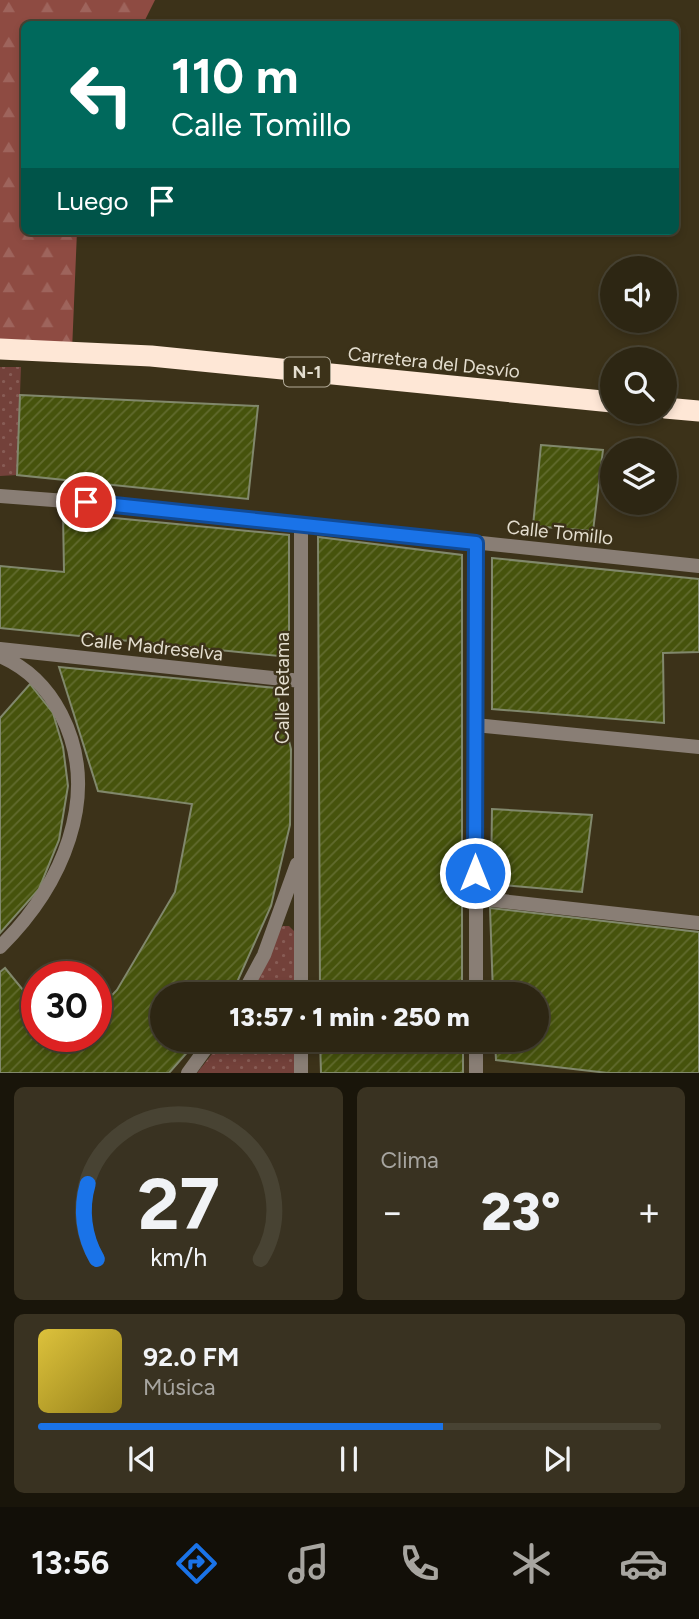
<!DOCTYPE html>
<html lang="es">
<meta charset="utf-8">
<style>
body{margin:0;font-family:Figtree,sans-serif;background:#393221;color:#f1f3f6;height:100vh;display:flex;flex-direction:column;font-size:26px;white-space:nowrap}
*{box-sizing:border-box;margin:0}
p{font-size:23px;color:#a7a5a0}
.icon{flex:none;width:38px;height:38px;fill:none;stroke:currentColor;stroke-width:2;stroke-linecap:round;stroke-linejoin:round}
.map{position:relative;height:1073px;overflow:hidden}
.drawer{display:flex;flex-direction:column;gap:14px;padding:14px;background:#19150a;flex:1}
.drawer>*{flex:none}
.hud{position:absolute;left:21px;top:21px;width:658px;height:214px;border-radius:10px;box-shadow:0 4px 10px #0003,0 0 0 2px #484333;background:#00695c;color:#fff;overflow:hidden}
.tools{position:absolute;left:600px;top:256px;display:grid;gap:14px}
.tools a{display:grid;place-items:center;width:77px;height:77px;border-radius:50%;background:#2d2613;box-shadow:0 4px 10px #0003,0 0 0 2px #484333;font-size:35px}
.speed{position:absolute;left:21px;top:961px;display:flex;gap:14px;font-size:35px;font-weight:700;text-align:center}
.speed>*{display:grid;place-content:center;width:91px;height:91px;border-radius:50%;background:#2d2613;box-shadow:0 4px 10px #0003,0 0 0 2px #484333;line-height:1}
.speed .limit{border:10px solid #d22;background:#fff;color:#111}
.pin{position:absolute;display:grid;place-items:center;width:60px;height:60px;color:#fff;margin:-30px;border:4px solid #fff;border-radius:50%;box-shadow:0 2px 7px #0007}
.me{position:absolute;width:77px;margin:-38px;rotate:0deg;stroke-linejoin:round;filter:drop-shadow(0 0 5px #0008)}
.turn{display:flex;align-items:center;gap:24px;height:147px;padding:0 35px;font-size:32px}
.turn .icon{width:91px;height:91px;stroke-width:2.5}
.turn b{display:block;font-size:49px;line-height:60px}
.then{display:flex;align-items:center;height:66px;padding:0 35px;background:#0003;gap:14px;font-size:26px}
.big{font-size:52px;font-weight:800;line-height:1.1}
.drawer .tile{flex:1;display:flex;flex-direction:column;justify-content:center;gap:10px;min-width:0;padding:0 24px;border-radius:10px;background:#393221}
.drawer .dial{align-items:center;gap:0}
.dial svg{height:182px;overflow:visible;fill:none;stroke:#484333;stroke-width:7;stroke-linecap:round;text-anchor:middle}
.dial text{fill:#f1f3f6;stroke:none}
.song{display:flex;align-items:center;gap:21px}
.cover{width:84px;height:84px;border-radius:10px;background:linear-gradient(135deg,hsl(50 70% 55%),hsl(50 70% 35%))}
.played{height:7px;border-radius:4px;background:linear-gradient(90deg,#1a73e8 65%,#484333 65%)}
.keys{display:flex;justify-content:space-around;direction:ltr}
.heat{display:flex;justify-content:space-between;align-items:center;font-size:38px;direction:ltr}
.drawer .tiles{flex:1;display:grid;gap:14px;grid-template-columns:1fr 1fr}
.tile:last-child{grid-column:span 2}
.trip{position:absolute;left:150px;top:982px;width:399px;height:70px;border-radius:35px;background:#2d2613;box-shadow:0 4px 10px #0003,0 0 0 2px #484333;font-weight:800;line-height:70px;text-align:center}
.tab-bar{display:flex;height:112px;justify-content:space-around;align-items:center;background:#120f08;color:#a7a5a0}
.tab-bar .icon{width:49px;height:49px}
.tab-bar .current{color:#1a73e8}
.tab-bar b{font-size:32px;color:#f1f3f6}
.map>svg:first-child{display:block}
.forest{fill:url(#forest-firs)}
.park{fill:url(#park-dots)}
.building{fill:url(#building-hatch);stroke:#81886c;stroke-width:2}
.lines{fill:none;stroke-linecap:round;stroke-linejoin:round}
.street{stroke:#897e75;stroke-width:14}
.highway{stroke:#fee7d6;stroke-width:21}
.route-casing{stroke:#114b97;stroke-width:18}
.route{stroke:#1a73e8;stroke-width:12}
.labels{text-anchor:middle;stroke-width:5;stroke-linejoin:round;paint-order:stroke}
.shield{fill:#3c3219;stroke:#b2aa98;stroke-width:2}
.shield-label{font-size:18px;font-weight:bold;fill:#e4decf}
.street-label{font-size:19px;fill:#e4decf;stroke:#3c3219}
</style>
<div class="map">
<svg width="699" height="1073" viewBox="0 0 699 1073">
<defs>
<pattern id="forest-firs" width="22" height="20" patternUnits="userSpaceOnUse" patternTransform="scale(1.75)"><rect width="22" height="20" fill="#8e4b42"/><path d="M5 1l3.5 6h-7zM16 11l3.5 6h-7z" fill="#9e645c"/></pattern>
<pattern id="park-dots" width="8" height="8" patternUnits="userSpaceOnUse" patternTransform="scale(1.75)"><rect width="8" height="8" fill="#73413a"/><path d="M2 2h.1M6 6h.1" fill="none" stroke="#875c55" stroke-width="1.8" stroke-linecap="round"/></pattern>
<pattern id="building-hatch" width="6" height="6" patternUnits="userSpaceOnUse" patternTransform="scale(1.75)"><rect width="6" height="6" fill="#46530c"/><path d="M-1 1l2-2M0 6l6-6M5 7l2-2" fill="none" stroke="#616b2e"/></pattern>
</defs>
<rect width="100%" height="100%" fill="#3c3219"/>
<path class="forest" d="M0,0H155L143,24H24V231H77L72,351L0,352Z"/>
<path class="park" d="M0,367H21L17,475L0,476Z
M283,926H289L295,932L294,994H251L279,929Z
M223,1040H294V1073H197Z"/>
<path class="building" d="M20,395L258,406L248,499L17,475Z
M541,445L603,450L593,531L533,526Z
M63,513L289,535V657L0,628V566L64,572Z
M318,537L462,555V994H320Z
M492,558L699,579V652L663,653L664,723L492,709Z
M59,667L276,688L291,749L290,825L271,906L238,980L228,994H163V1040H198L169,1073H0V972L5,968L37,1007V1036H61L67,1043L73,1036H96V1012L117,990L175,892L192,804L98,791Z
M30,684L53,713L63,747L68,786L59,840L39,889L0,933V718Z
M492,809L592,815L582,892L491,884Z
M490,908L699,932V1073H608L496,1060L495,1040H537V994H493Z
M320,1040H463V1073H321Z"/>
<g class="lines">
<path class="street" d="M0,496L132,506L699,566
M0,649L301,681
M0,656C28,668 47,687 61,714C103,796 61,887 0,947
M475,725L699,747
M475,898L699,923
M243,994L264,955L297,864
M301,994V524
M476,994V543
M476,1040V1073
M188,1073L212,1040
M301,1073V1040"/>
<path class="highway" d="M0,349L151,356L612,402
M665,408L699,411"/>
</g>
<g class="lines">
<g class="route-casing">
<path id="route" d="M86,502L476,543L475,873"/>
</g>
<use href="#route" class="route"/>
</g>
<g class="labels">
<rect class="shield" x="284" y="357.5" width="46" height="29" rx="5"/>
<g class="shield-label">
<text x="307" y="378">N-1</text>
</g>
<g class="street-label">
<text transform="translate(434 362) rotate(6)" y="7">Carretera del Desvío</text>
<text transform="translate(560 532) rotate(6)" y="7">Calle Tomillo</text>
<text transform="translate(152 646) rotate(6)" y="7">Calle Madreselva</text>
<text transform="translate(282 688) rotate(-90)" y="7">Calle Retama</text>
</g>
</g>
</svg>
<div class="tools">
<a><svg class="icon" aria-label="sound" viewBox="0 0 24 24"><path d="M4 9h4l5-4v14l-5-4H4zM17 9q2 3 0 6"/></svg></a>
<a><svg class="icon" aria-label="search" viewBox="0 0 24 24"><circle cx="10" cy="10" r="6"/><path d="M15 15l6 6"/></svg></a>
<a><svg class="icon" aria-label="layers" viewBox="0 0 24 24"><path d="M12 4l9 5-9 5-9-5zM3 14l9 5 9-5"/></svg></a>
</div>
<div class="speed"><div class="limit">30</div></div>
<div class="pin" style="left:86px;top:502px;background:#d93025"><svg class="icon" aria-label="arrive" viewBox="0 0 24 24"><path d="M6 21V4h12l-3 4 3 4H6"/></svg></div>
<svg class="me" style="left:475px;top:873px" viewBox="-20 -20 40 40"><circle r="17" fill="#1a73e8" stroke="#fff" stroke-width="3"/><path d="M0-11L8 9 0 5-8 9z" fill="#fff"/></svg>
<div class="trip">13:57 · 1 min · 250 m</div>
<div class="hud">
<div class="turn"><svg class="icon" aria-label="left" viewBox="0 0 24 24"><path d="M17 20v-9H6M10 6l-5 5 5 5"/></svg><div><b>110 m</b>Calle Tomillo</div></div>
<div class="then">Luego<svg class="icon" aria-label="arrive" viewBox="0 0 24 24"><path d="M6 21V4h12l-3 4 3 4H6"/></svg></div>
</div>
</div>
<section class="drawer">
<div class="tiles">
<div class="tile dial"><svg viewBox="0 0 100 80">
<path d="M14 69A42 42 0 1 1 86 69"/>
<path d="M14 69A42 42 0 0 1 10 36" stroke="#1a73e8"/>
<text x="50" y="56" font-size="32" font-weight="700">27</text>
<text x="50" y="72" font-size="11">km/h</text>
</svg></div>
<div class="tile"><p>Clima</p>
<div class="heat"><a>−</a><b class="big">23°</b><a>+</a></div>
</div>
<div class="tile">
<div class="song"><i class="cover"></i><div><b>92.0 FM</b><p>Música</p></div></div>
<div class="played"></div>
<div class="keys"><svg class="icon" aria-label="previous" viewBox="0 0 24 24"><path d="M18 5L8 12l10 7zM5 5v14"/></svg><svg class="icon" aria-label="pause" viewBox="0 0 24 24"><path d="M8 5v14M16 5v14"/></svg><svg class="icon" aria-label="next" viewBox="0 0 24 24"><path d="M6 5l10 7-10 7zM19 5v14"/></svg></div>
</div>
</div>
</section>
<nav class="tab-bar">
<b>13:56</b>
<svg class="icon current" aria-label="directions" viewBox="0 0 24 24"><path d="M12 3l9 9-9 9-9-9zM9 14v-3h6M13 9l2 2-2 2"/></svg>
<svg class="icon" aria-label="music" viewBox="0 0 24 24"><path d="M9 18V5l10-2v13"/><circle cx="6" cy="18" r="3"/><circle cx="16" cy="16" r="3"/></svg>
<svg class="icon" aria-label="phone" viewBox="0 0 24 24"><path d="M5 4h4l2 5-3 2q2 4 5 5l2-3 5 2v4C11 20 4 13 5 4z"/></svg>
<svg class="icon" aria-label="climate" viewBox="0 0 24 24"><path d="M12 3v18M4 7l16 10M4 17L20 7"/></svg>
<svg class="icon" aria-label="car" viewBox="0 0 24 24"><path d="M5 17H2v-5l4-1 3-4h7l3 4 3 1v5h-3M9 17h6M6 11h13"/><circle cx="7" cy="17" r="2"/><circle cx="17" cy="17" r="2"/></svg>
</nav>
